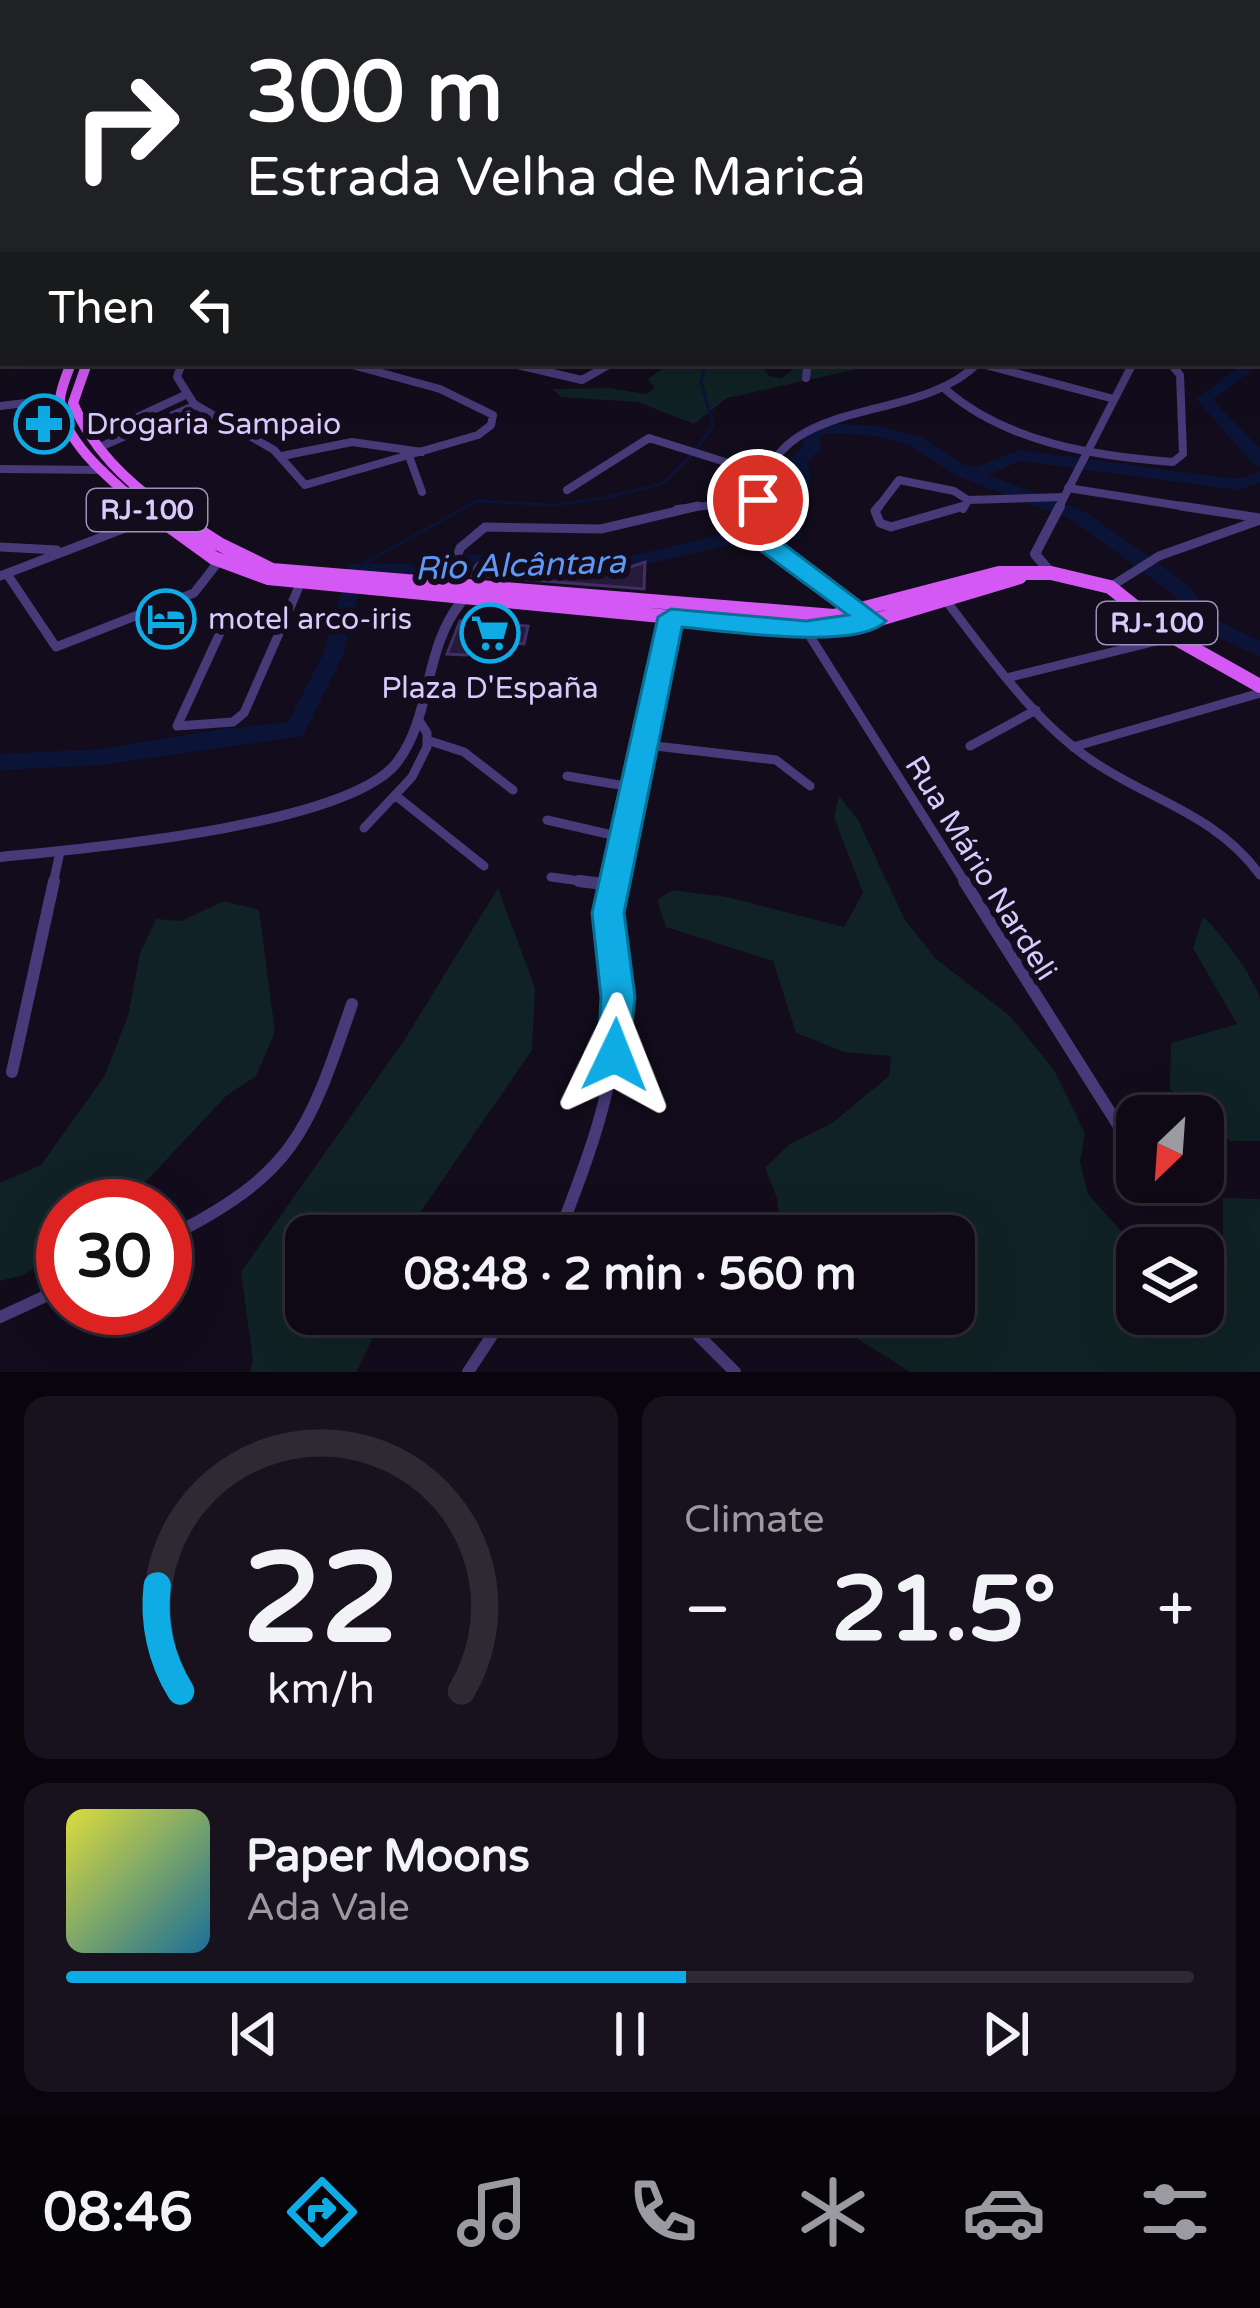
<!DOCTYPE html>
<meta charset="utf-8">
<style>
body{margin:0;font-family:"Varela Round",sans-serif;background:#17121e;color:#f1f3f6;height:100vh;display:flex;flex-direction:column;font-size:45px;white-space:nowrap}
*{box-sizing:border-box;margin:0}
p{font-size:39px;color:#9b9aa0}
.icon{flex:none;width:66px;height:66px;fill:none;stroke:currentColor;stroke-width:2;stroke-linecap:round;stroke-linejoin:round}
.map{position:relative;height:1372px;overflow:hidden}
.details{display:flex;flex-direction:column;gap:24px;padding:24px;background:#08050c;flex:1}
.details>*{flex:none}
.top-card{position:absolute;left:0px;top:0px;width:1260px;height:366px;box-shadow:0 12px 48px #0002,0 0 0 3px #2e2a34;background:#202124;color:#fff;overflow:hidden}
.needle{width:78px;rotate:205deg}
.buttons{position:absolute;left:1116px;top:1095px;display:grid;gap:24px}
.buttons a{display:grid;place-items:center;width:108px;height:108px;border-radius:24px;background:#0e0915;box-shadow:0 12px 48px #0002,0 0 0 3px #2e2a34;font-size:60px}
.speed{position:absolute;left:36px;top:1179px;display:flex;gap:24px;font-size:60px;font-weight:700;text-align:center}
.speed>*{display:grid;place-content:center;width:156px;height:156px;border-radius:50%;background:#0e0915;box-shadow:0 12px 48px #0002,0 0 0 3px #2e2a34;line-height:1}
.speed .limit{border:18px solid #d22;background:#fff;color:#111}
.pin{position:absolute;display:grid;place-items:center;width:102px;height:102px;color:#fff;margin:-51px;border:6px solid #fff;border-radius:50%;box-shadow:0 3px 12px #0007}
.me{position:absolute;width:132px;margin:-66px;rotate:2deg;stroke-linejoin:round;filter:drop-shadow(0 0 9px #0008)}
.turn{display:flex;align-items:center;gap:42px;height:252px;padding:0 48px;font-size:54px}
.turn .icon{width:156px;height:156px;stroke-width:2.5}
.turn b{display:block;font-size:84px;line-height:102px}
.then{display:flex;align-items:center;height:114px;padding:0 48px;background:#0003;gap:24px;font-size:45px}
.big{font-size:90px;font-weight:800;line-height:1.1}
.details .widget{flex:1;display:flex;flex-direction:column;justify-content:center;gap:18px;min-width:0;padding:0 42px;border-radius:24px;background:#17121e}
.details .dial{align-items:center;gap:0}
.dial svg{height:312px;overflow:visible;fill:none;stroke:#2e2a34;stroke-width:7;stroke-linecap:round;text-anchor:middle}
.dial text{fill:#f1f3f6;stroke:none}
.song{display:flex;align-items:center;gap:36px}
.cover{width:144px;height:144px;border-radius:18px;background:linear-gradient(135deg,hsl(60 70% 55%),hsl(200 70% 35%))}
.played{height:12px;border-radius:6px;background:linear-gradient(90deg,#0fabe4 55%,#2e2a34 55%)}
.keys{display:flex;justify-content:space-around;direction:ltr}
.heat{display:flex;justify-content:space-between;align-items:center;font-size:66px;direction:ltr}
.details .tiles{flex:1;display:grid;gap:24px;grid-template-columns:1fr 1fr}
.widget:last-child{grid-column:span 2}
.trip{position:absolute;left:285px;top:1215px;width:690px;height:120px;border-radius:24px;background:#0e0915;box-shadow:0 12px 48px #0002,0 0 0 3px #2e2a34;font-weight:800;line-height:120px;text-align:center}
.tabs{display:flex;height:192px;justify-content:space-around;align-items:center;background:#060408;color:#9b9aa0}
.tabs .icon{width:84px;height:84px}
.tabs .current{color:#0fabe4}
.tabs b{font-size:54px;color:#f1f3f6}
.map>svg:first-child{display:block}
.green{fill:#102225}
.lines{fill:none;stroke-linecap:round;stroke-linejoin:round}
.stream{stroke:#0b1436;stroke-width:3}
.river{fill:#0b1436;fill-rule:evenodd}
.building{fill:#261a3b;stroke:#422d66;stroke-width:3}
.minor-far3{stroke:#473a78;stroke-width:6}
.minor-far2{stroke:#473a78;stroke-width:8}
.minor-far1{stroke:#473a78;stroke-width:9}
.minor{stroke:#473a78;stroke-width:12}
.tertiary-far1{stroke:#473a78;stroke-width:8}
.tertiary{stroke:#473a78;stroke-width:10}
.primary-far2{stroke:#d459f4;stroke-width:8}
.primary-far1{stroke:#d459f4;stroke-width:10}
.primary{stroke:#d459f4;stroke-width:14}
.route{fill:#0fabe4;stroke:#0a6f94;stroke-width:3}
.labels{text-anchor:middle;stroke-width:12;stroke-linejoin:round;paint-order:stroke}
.shield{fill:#120c1c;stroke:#9d91b9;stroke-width:3}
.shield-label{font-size:27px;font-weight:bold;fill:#d8cafc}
.poi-label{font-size:30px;fill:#d8cafc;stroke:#120c1c;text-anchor:start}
.street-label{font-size:30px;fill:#d8cafc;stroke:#120c1c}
.water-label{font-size:33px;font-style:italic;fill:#5f97f5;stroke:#120c1c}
</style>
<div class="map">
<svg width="1260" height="1372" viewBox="0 0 1260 1372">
<rect width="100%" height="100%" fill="#120c1c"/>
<path class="green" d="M671,363H762L769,376L782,378L801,363H884L727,398L694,424L638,402L561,397L553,389L609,388L646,394L655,388L648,379Z
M839,796L858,820L905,920L936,959L1010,1016L1054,1070L1085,1133L1080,1162L1088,1194L1137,1249V1314H1203V1266L1223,1244V1198L1260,1199V1372H910L819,1314H954V1236H782L777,1198L765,1168L790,1144L831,1124L889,1076L891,1056L844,1052L796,1033L773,961L666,927L657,900L672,890L727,897L844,927L863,893L834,817Z
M498,888L535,988L532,1050L404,1236H306V1314H385L356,1372H250L253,1361L241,1272L403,1042Z
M224,901L259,910L275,1032L256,1076L226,1096L123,1206H63V1249L23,1275L0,1281V1183L41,1165L104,1077L128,1016L140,953L156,919L181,921Z
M1203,917C1218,929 1258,982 1260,1000C1260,1045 1260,1095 1260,1141H1230L1170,1089L1171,1043L1237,1024L1193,948Z"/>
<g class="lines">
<path class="stream" d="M696,449L713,426L701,381L706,363
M356,568L477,501L554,505L605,498L662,484L691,456"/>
<path class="river" d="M1257,298H1260V308H1257Z
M1238,363H1256L1258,366L1213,400L1260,448V466L1254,465L1196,399L1240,366Z
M825,423L877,426L921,437L965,465L976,467L1019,450L1236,479L1260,472V483L1237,490L1021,461L988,475L1086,512L1187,584L1213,618L1260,641V657L1199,628L1173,594L1072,520L957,476L909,445L877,436L827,433L819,436L821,449L807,461L811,476L800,539L724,546L618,571L469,566L451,575L364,574L343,655L303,736L101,765L0,770V754L101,749L222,729L288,722L323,655L349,564L447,563L465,554L618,559L724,534L784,530L793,476L789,459L803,447L804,430Z"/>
</g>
<path class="building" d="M645,562L644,589L468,575L478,563L585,571L621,570Z
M460,621L528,626L524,644L472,640L467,655L447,654Z"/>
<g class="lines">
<path class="minor-far3" d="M729,0L737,3
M835,0L843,3
M973,0L982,3
M1241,0L1249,3
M230,3L299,0
M814,3L822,0
M0,214L3,204"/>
<path class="minor-far2" d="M182,363L177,377L194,404L274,450L305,485L478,435L491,425L493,415L440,389L345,363
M509,363L582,380L612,363
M978,363L1114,399
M806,378L808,363
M946,390C1008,443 1094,456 1173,462L1183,454L1180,375L1170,363
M0,406L60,399
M92,438L183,396
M100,447L196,405
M282,456L352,442L422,452
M409,456L422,492
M0,469L103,470
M1068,488L1200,509
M567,490L649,438L738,466L737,500
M968,500L1062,497
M677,509L758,500
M758,509C768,389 914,429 978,363
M877,509L899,480L954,491L968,500
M963,509L968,500"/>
<path class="minor-far1" d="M759,506L765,543L860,612
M879,506L875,511L880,523L891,527L964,506
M1181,506L1260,518
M0,547L57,550
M7,574L56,647L194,593L219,561
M0,576L154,517
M1110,587L1159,556L1260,520
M447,588L460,548L485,527L601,529L698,506
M944,598C988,655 1033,721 1094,762C1152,801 1217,815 1260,875
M225,622H284L244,713L233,722L177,726Z
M284,622L300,584
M806,630L966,884
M1006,678L1173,637
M430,741L464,752L513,790
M647,745L776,760L810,786
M970,746L1036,710
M1073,747L1260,693
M567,776L637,788
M395,795L484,866
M547,820L625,838
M364,828L412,777L427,747V733L418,719
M551,877L602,884
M53,884L60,852
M614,884L671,617"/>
<path class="minor" d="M579,881L612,885
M964,881L1120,1128
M12,1072L54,881
M558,1236C588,1160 617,1084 618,1001C618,959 606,923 615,881
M165,1239C294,1174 307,1136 352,1004
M677,1314L735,1372
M0,1317L63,1288
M468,1372L506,1314"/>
<path class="tertiary-far1" d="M1058,509L1133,363"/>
<path class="tertiary" d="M1051,573L1035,554L1060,506
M0,857C82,849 351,826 398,761C433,713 423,648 462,601"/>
<path class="primary-far2" d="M1110,3L1118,0
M0,10L3,14"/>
<path class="primary-far1" d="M71,363C67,375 60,389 60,401C63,444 115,483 145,509
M87,363L73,403C91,448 126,481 165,509"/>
<path class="primary" d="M142,506L214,558L268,578L806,630L873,621L1020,577
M160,506L219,544L272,570L834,616L999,573H1051L1110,587L1173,637L1260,686"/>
</g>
<path class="route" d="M758,493L770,500L777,539L886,621C859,651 723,631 682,627L624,913L635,997L627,1066L615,1070L603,1066L598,1055L601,997L592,913L658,617L671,609L806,621L848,615L757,548L747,500Z"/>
<defs>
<g id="pharmacy-ring" transform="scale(3)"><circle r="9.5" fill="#120c1c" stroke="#0fabe4" stroke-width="1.5"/><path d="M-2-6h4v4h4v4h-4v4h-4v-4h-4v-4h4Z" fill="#0fabe4"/></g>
<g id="hotel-ring" transform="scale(3)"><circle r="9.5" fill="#120c1c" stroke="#0fabe4" stroke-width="1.5"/><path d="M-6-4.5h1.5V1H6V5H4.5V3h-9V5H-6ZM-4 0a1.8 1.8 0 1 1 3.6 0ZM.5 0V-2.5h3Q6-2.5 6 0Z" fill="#0fabe4"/></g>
<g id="supermarket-ring" transform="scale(3)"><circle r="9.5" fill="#120c1c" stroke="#0fabe4" stroke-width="1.5"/><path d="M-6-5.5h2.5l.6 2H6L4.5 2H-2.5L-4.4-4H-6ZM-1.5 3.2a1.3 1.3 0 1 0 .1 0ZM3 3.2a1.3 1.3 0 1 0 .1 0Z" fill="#0fabe4"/></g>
</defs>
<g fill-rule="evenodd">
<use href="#pharmacy-ring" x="44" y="424"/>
<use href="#hotel-ring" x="166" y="619"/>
<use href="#supermarket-ring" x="490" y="633"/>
</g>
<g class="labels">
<g class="shield">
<rect x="87" y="489" width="120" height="42" rx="9"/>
<rect x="1097" y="602" width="120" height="42" rx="9"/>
</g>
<g class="shield-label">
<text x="147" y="519">RJ-100</text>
<text x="1157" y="632">RJ-100</text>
</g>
<g class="poi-label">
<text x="86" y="434">Drogaria Sampaio</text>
<text x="208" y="629">motel arco-iris</text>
<text x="490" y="698" text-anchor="middle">Plaza D'España</text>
</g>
<g class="street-label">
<text transform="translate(981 868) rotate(58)" y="10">Rua Mário Nardeli</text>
</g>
<g class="water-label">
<text transform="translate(520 564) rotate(-2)" y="12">Rio Alcântara</text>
</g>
</g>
</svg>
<div class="buttons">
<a><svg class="needle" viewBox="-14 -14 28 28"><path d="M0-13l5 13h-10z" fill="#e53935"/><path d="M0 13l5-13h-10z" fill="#9b9aa0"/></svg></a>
<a><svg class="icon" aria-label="layers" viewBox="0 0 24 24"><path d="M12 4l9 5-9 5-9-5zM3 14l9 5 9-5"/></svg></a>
</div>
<div class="speed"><div class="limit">30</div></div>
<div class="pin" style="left:758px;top:500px;background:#d93025"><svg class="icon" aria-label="arrive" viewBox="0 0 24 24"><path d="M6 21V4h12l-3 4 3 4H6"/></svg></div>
<svg class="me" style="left:615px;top:1055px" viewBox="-20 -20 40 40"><path d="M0-17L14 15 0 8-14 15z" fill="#0fabe4" stroke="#fff" stroke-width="4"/></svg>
<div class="trip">08:48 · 2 min · 560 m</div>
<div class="top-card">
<div class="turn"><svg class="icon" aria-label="right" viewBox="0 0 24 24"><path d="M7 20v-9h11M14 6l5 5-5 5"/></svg><div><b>300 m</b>Estrada Velha de Maricá</div></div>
<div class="then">Then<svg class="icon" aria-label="left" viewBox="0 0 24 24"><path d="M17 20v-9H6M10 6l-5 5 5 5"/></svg></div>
</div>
</div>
<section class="details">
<div class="tiles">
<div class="widget dial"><svg viewBox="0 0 100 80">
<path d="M14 69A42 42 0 1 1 86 69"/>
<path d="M14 69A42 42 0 0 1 8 42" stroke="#0fabe4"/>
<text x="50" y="56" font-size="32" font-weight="700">22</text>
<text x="50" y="72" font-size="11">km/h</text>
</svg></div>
<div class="widget"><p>Climate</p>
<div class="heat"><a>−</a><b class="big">21.5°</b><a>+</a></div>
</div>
<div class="widget">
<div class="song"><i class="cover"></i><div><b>Paper Moons</b><p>Ada Vale</p></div></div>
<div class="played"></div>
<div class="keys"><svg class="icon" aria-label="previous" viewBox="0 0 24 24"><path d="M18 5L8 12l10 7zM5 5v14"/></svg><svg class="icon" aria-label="pause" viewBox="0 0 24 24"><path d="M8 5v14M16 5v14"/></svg><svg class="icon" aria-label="next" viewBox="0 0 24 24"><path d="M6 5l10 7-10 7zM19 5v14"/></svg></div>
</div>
</div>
</section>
<nav class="tabs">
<b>08:46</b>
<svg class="icon current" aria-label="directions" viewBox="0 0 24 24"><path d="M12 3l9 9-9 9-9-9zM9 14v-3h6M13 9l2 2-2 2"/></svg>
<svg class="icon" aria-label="music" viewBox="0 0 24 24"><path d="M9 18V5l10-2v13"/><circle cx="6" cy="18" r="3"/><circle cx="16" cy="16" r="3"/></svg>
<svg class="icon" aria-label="phone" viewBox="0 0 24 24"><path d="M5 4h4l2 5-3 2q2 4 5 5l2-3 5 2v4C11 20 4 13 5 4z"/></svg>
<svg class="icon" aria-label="climate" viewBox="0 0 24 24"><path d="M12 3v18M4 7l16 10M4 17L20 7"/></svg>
<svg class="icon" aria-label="car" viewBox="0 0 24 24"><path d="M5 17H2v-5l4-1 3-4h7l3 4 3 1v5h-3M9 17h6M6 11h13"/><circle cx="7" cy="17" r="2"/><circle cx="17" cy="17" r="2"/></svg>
<svg class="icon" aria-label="filters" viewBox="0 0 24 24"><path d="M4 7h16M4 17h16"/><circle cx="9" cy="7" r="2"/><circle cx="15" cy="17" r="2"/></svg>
</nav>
